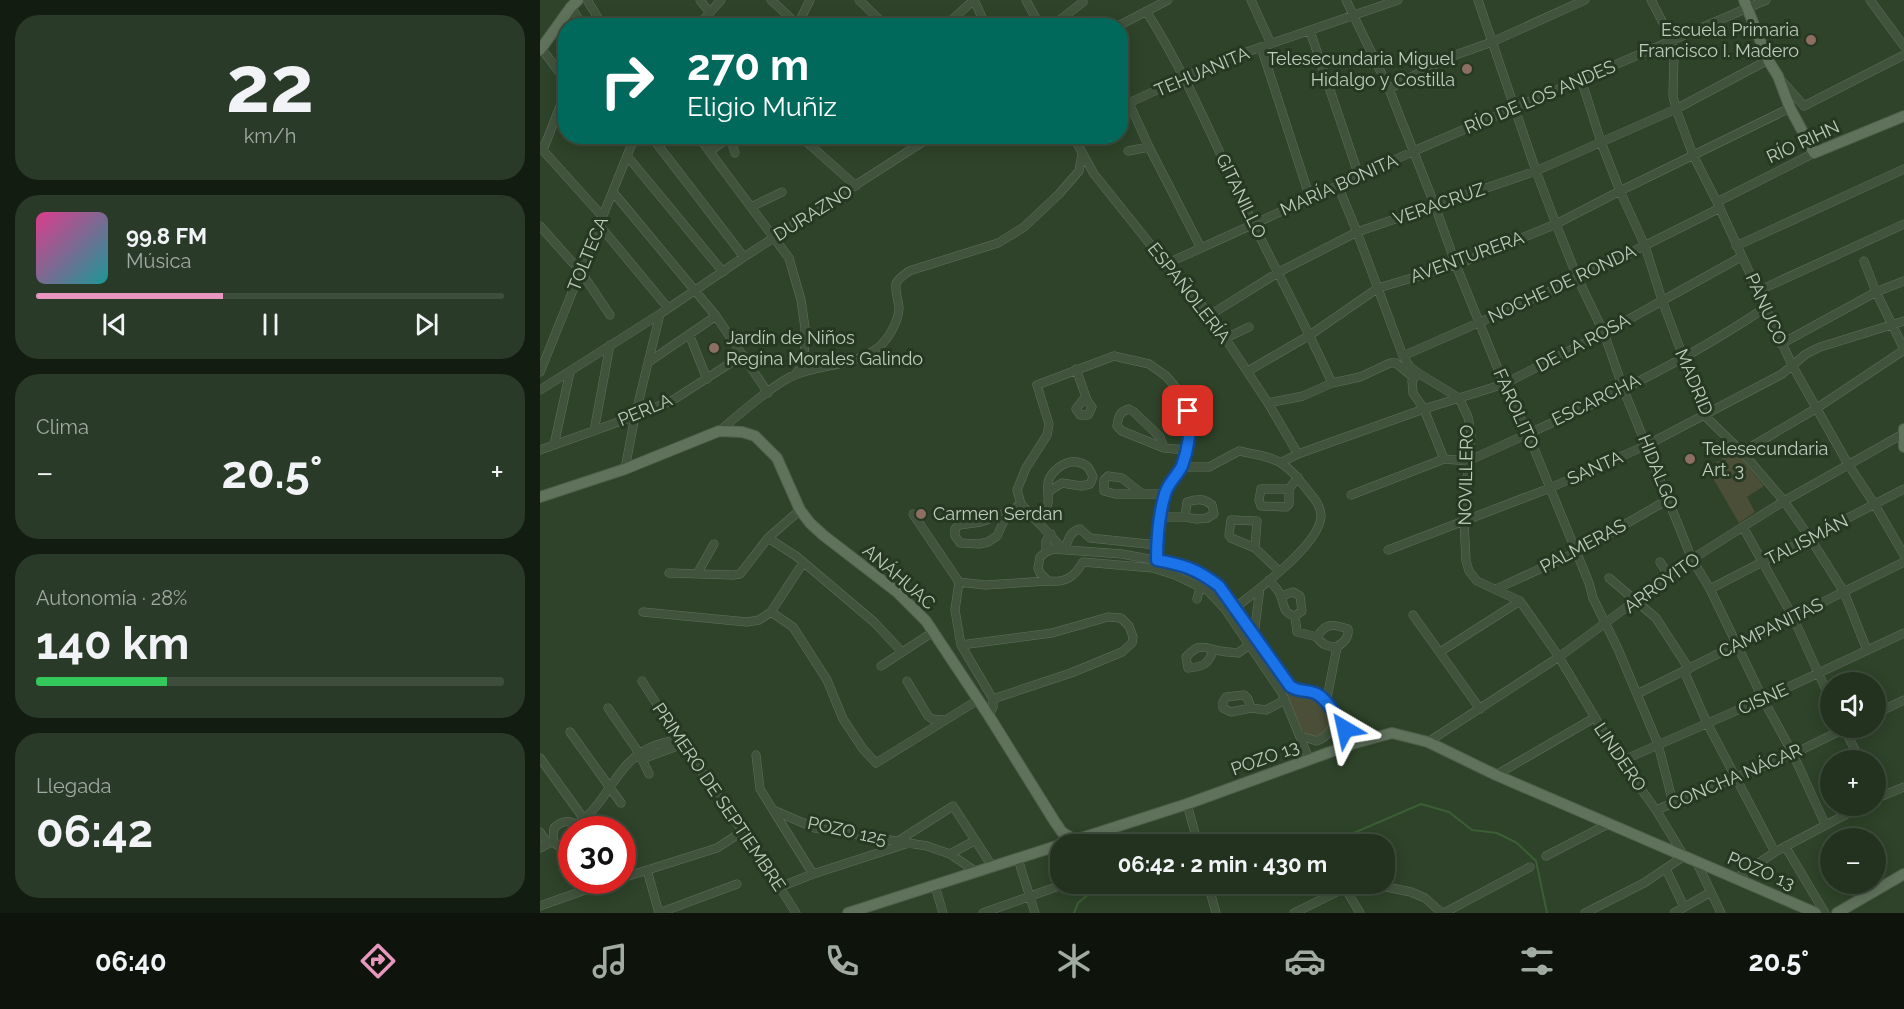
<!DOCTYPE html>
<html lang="es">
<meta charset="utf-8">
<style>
body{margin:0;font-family:Raleway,sans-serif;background:#2a3a28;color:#f1f3f6;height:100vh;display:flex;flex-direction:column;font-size:22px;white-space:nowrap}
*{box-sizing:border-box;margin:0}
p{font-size:20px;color:#a2aaa4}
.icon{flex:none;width:33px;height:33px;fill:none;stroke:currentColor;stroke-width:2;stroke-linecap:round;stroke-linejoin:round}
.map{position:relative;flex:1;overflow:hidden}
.sheet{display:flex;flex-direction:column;gap:15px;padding:15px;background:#131c11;width:540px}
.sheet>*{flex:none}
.hud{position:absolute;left:18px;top:18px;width:570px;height:126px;border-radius:24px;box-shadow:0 3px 15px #0003,0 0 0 2px #3f4d3d;background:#00695c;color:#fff;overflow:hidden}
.fabs{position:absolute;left:1280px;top:672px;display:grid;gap:12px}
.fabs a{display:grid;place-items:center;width:66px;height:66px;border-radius:50%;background:#22321f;box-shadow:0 3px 15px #0003,0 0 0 2px #3f4d3d;font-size:30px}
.speed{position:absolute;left:18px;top:816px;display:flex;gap:12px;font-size:30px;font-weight:700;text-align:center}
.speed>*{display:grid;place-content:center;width:78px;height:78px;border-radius:50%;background:#22321f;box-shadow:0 3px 15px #0003,0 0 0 2px #3f4d3d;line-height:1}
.speed .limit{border:9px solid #d22;background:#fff;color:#111}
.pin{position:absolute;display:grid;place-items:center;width:51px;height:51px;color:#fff;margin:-26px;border-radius:12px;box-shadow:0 3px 9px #0006}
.me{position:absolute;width:66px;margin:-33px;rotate:324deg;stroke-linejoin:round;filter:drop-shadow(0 0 4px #0008)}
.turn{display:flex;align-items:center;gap:21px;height:126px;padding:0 30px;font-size:27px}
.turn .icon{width:78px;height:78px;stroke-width:2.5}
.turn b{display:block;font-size:42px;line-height:51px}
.big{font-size:45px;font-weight:700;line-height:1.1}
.sheet .card{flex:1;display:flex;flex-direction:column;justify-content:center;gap:9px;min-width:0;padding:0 21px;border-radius:24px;background:#2a3a28}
.sheet .dial{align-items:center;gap:0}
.dial b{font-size:78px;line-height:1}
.song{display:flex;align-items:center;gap:18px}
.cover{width:72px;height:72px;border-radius:9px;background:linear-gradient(135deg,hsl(330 70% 55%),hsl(180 70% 35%))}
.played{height:6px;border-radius:3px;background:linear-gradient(90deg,#e797bd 40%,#3f4d3d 40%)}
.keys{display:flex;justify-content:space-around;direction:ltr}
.heat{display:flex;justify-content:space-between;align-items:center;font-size:33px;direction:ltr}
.charge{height:9px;border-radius:4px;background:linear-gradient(90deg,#34c759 28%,#3f4d3d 0)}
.trip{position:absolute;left:510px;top:834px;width:345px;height:60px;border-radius:24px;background:#22321f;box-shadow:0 3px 15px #0003,0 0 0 2px #3f4d3d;font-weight:700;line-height:60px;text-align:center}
.tabs{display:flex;height:96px;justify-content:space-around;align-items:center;background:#0e140c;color:#a2aaa4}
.tabs .icon{width:42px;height:42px}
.tabs .current{color:#e797bd}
.tabs b{font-size:27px;color:#f1f3f6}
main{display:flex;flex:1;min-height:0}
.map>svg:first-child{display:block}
.green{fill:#4b4f37}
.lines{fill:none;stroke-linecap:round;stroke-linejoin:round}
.stream{stroke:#3c5e35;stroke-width:2}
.minor-casing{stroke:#5f705c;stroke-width:9}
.major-casing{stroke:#4d5f4a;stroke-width:12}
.minor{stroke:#41533d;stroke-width:8}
.major{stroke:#60725c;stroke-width:10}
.route-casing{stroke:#114b97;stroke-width:15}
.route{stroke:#1a73e8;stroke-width:10}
.education-dot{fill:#8d6e63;stroke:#263822;stroke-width:2}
.labels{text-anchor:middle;stroke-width:6;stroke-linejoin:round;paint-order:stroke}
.poi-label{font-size:18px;fill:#bdccbb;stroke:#263822;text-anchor:start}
.street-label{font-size:18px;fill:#bdccbb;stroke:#263822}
</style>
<main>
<section class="sheet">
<div class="card dial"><b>22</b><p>km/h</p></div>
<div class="card">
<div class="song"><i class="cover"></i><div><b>99.8 FM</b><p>Música</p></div></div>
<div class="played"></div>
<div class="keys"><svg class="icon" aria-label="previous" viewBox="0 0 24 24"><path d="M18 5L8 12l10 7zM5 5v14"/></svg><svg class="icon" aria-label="pause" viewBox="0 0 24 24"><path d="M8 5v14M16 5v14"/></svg><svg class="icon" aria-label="next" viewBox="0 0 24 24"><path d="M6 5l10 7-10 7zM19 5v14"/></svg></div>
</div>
<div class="card"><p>Clima</p>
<div class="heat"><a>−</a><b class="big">20.5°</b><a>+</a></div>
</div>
<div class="card"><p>Autonomía · 28%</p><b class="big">140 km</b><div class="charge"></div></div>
<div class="card"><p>Llegada</p><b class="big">06:42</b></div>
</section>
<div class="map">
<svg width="1364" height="913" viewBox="0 0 1364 913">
<rect width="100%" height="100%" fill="#2e4329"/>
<path class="green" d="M1195,451L1224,486L1207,497L1215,512L1199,523L1167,468Z
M746,689L759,694L775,696L789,717L788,730L777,738L765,736L745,692Z"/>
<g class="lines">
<path class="stream" d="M759,844L809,835L881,804L909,812L932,830L957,833L977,843L996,861L1007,913
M534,913L538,903L561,884"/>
<g class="minor-casing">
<path id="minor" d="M47,0L63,26
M160,0L170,13
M231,0L259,26
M319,0L346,26
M434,0L446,26
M486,0L500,26
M711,0L731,44
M806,0L849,89L895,206L916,265L964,384L988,434L1049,583L1053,598L1078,649L1118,744L1133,803
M938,0L996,171L1016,224L1038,279L1064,333L1083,388L1152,559L1170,589L1223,699L1253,754L1285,824
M1111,0L1132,40L1134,53L1133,96L1136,109L1153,155L1177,202L1252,365L1308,464L1335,505L1364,555
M1330,0L1364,46
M31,7L43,26
M606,11C649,78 678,152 713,223C739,276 767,328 792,383
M158,26L181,0
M257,26L270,0
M405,26L434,0
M512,26L543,2L542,0
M578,26L628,0
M770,31L819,176
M721,47L770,198
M1,48L26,81
M1041,79L1061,142L1080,191L1105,246L1122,300L1165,416L1202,452L1244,501L1270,538L1304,592L1327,650
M1241,80L1264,106L1364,55
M849,89L907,58L952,42L1045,0
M589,103L609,147L661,248
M580,107L645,77L701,54L858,0
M111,136L204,257
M158,136L249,258L261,300L265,328L264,363L255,375
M260,136L316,186
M533,136L554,174L626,264L670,315L728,403L758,454
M190,137L195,153
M0,147L63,217
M3,150L26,91
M170,151L191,136
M588,151L609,147
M88,157L183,272
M798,186L817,232L863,356L870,367L878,373L919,398L928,417L931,434L924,521L926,561L929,571L937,581L980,601L1019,657L1081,761L1116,810L1144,856L1104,883L1045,913
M73,192L176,316L228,393
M1177,202L1274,153
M211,207L242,192
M0,226L41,272L70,315
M60,226L128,308
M1196,246L1364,169
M1324,261L1336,292L1364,349
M626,264L874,151L1226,0
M1218,291L1364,224
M670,315L739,272L817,232L996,171L1136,109L1228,60
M149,334L167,379
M686,338L709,327
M1241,344L1336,292L1364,281
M863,356L1038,279L1180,208
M110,361L176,316
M536,369L547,400L552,407L548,415H540L536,409L542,401L547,400
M708,371L770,335L838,288L916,265L1016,224L1080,191L1250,108
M0,372L95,136
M877,374L872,381L873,393L884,409L904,459
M0,390L120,314L204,257L392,136
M728,403L763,396L792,383L820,377L850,363H856L874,378
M54,431L70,345
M179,431C198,416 235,382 257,374C282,365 312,365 335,350C347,342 359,322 359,307C358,300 355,290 356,284C358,278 365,275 369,271L458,243L484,227L519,194L539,171L542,154
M14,445L30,372
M624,448L620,437L594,412L589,409C580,411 578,417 577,426L582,431L624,448L646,450
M0,450L95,416L133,400L203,355
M1202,452L1277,408L1364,350
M742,462L758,454L884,409L964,384L1064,333L1201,257
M641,467H669L699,451C734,458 743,458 765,487C772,496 780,503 781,515C782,543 717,590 695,608
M85,469L95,416L120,314
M749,489H721L719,500L721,506L746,507L749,504V489L758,477
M601,493L582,478L568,476L564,480V491L575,494H625
M811,495L904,459L928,461C1029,415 1134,370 1226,307
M468,512L441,522L419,525L415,529V536L420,543L439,544L448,542L457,536L468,512L481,504
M373,514L419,582L415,610L421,645L453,699V707L449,716
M621,517H645L657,519L667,518L674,514L672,505C664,498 657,499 647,502L645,517
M497,519C501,514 507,509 508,503C509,496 506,486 509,479C514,469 526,460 537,462C547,464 549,467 553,477L550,484L541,486L522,483L508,492
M1203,527L1253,617L1290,699
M228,538L256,556L334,622L362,652
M715,548L717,521L691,520L689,535L691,538L715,548L739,571
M523,549L481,504L477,490L486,468L507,435L509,424L497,385L574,356L609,364L626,376L645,398L651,424L641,467L632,480L625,494L617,545V560
M525,549C528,540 530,531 540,529L550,538L617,545
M848,550L1010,488L1107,445L1242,374L1266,354L1280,347L1364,321
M506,552V541L511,534
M1120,562L1129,576
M129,573L193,575L200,574L228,538L260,510
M157,574L174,544
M1069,578L1116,618L1149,669
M729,580C733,585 740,591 741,597C745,607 743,613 755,616L762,611L760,596L753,592L741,596
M419,582L445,585L508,581
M956,589L1037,552L1129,499
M1170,589L1364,489
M657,599L661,583
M103,612L207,622L219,620L231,612L253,627L287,680L303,719L323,749L336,763L438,700
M231,612L263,563
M873,615L940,709
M755,616L757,632L777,637
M714,635L720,588
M421,645L512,633L568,617L581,618L589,626L593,637L592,643L582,652L531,673L453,699
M673,650C669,664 663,667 648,668L646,657C656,647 659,645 672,649C680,652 690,652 698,653L709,645
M900,652L980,601
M341,666L393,632
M1144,671L1167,723L1235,852
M102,681C151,760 207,834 256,913
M367,681L388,716L392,719L405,720
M1097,694L1364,562
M786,703L797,647C804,642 809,638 808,629C793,624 786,622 777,637C782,645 788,647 797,647
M68,708L99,753L109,774
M711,708L708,699L704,695L686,697L683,702V708L691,712L711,708L726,710L745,700
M1335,714L1364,700
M1304,728L1320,760
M30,732L81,803
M760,736L777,741C790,735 793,729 795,715
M888,742L1019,657L1152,559L1244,501L1363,434
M216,755L220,789L233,810L275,828L387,846L410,854L435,871
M0,758L44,819
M99,758L102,759L143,744
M769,759L742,693L685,609L668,591L635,575L613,568L543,562C534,577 526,583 508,581L500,573L498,568L500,557L506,552L513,549L582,554L646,566L665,575L679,586L750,686C758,693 767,690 777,694C786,698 808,732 815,743
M1081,761L1223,699L1364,633
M956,775L1054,718
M1335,799L1364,787
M647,804L658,844
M233,810L273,874
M1116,810L1253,754L1306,728
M37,824C70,802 75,760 116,745C123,743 131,740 139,740
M0,832L8,844
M358,841L413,806L452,866
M1245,846L1285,913
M32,847C24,850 18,847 13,841L14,828C22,820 34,818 39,830
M0,848L13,841
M410,854L434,841
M1006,856L1070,823
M478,859L495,913
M1156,861L1181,913
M1126,869L1144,907
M107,870L119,913
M82,878L177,848L203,831
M1195,879L1235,852L1322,806
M668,884L676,913
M832,884L871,892L885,898L902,913
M395,886L403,913
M240,887L273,874L369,843
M805,888L820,913
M0,906L73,880
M119,913L197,884
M443,913L516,887
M754,913L813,884
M904,913L990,867
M1134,913L1171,892"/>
</g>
<g class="major-casing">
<path id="major" d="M1204,0L1228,60L1238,76L1250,108L1274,153L1364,116
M0,50L31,7L38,0
M1364,429V447
M0,497L85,469L179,431L202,432L215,436L237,458L260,510L270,523L283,535L357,592L386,621L449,716L515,822L522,832L535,840
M308,913L647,804L815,743L852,733L888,742L956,775L1276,913
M1297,913L1364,874"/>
</g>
<use href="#minor" class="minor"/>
<use href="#major" class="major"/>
</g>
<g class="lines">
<g class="route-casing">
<path id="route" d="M648,411C652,428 648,450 642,466C637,476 628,483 625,494C619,514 617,539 617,560C644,565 657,569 679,586L750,686C759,693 768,689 777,694C787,699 799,720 805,729"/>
</g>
<use href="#route" class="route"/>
</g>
<g class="education-dot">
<circle cx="1271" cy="40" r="6"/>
<circle cx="927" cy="69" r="6"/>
<circle cx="174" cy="348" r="6"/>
<circle cx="1150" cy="459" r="6"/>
<circle cx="381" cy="514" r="6"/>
</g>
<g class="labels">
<g class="poi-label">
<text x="1259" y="36" text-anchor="end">Escuela Primaria<tspan x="1259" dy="21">Francisco I. Madero</tspan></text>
<text x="915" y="65" text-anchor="end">Telesecundaria Miguel<tspan x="915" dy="21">Hidalgo y Costilla</tspan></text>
<text x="186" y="344">Jardín de Niños<tspan x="186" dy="21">Regina Morales Galindo</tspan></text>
<text x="1162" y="455">Telesecundaria<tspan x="1162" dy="21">Art. 3</tspan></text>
<text x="393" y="520">Carmen Serdan</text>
</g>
<g class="street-label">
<text transform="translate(662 72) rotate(-23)" y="6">TEHUANITA</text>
<text transform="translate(1000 97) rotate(-23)" y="6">RÍO DE LOS ANDES</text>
<text transform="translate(1263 142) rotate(-25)" y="6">RÍO RIHN</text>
<text transform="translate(799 185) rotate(-24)" y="6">MARÍA BONITA</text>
<text transform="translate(701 196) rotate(64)" y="6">GITANILLO</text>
<text transform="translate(899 204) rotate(-19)" y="6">VERACRUZ</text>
<text transform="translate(273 213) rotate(-32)" y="6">DURAZNO</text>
<text transform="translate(48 254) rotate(-68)" y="6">TOLTECA</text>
<text transform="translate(927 257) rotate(-20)" y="6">AVENTURERA</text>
<text transform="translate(1022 284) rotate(-25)" y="6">NOCHE DE RONDA</text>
<text transform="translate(649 293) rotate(52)" y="6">ESPAÑOLERÍA</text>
<text transform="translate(1226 309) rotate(66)" y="6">PANUCO</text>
<text transform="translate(1043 343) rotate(-28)" y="6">DE LA ROSA</text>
<text transform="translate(1154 382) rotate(67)" y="6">MADRID</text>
<text transform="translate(1056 400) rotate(-26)" y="6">ESCARCHA</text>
<text transform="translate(976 409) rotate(66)" y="6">FAROLITO</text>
<text transform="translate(105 410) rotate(-23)" y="6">PERLA</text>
<text transform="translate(1055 468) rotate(-24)" y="6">SANTA</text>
<text transform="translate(1118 472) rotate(68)" y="6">HIDALGO</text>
<text transform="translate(926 475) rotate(-89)" y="6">NOVILLERO</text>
<text transform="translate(1267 540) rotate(-27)" y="6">TALISMÁN</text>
<text transform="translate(1043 546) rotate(-28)" y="6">PALMERAS</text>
<text transform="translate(359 577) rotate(41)" y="6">ANÁHUAC</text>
<text transform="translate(1122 583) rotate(-36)" y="6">ARROYITO</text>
<text transform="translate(1231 628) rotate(-26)" y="6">CAMPANITAS</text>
<text transform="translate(1223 699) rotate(-24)" y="6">CISNE</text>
<text transform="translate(1080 757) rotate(56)" y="6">LINDERO</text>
<text transform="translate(725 758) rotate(-20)" y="6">POZO 13</text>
<text transform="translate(1195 777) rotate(-23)" y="6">CONCHA NÁCAR</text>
<text transform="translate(179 797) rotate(56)" y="6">PRIMERO DE SEPTIEMBRE</text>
<text transform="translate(307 831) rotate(12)" y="6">POZO 125</text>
<text transform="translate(1221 871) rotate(23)" y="6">POZO 13</text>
</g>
</g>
</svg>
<div class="fabs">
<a><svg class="icon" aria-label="sound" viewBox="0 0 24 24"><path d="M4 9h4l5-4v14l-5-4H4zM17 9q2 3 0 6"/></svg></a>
<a>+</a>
<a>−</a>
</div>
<div class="speed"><div class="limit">30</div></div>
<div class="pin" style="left:648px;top:411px;background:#d93025"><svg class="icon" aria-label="arrive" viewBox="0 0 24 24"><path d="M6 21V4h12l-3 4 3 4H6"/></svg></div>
<svg class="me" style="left:805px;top:729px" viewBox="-20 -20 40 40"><path d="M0-17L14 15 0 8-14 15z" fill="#1a73e8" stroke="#fff" stroke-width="4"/></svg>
<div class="trip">06:42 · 2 min · 430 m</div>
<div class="hud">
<div class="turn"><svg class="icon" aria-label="right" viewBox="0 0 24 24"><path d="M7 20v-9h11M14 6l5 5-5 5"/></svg><div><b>270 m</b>Eligio Muñiz</div></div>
</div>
</div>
</main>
<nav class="tabs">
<b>06:40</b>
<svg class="icon current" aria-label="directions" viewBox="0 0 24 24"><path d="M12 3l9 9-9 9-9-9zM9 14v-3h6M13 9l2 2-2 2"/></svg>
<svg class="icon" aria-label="music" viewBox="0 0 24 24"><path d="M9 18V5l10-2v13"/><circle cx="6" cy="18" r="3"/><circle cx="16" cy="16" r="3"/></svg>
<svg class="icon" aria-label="phone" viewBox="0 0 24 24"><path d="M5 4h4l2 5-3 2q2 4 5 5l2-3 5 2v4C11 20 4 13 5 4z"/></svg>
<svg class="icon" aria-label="climate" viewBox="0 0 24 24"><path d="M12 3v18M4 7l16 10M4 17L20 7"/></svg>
<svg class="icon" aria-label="car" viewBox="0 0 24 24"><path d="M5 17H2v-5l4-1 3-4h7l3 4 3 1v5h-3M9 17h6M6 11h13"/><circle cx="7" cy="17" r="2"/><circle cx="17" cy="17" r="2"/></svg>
<svg class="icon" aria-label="filters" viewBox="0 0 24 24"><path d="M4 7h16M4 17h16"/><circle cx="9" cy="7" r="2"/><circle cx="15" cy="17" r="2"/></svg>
<b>20.5°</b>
</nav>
